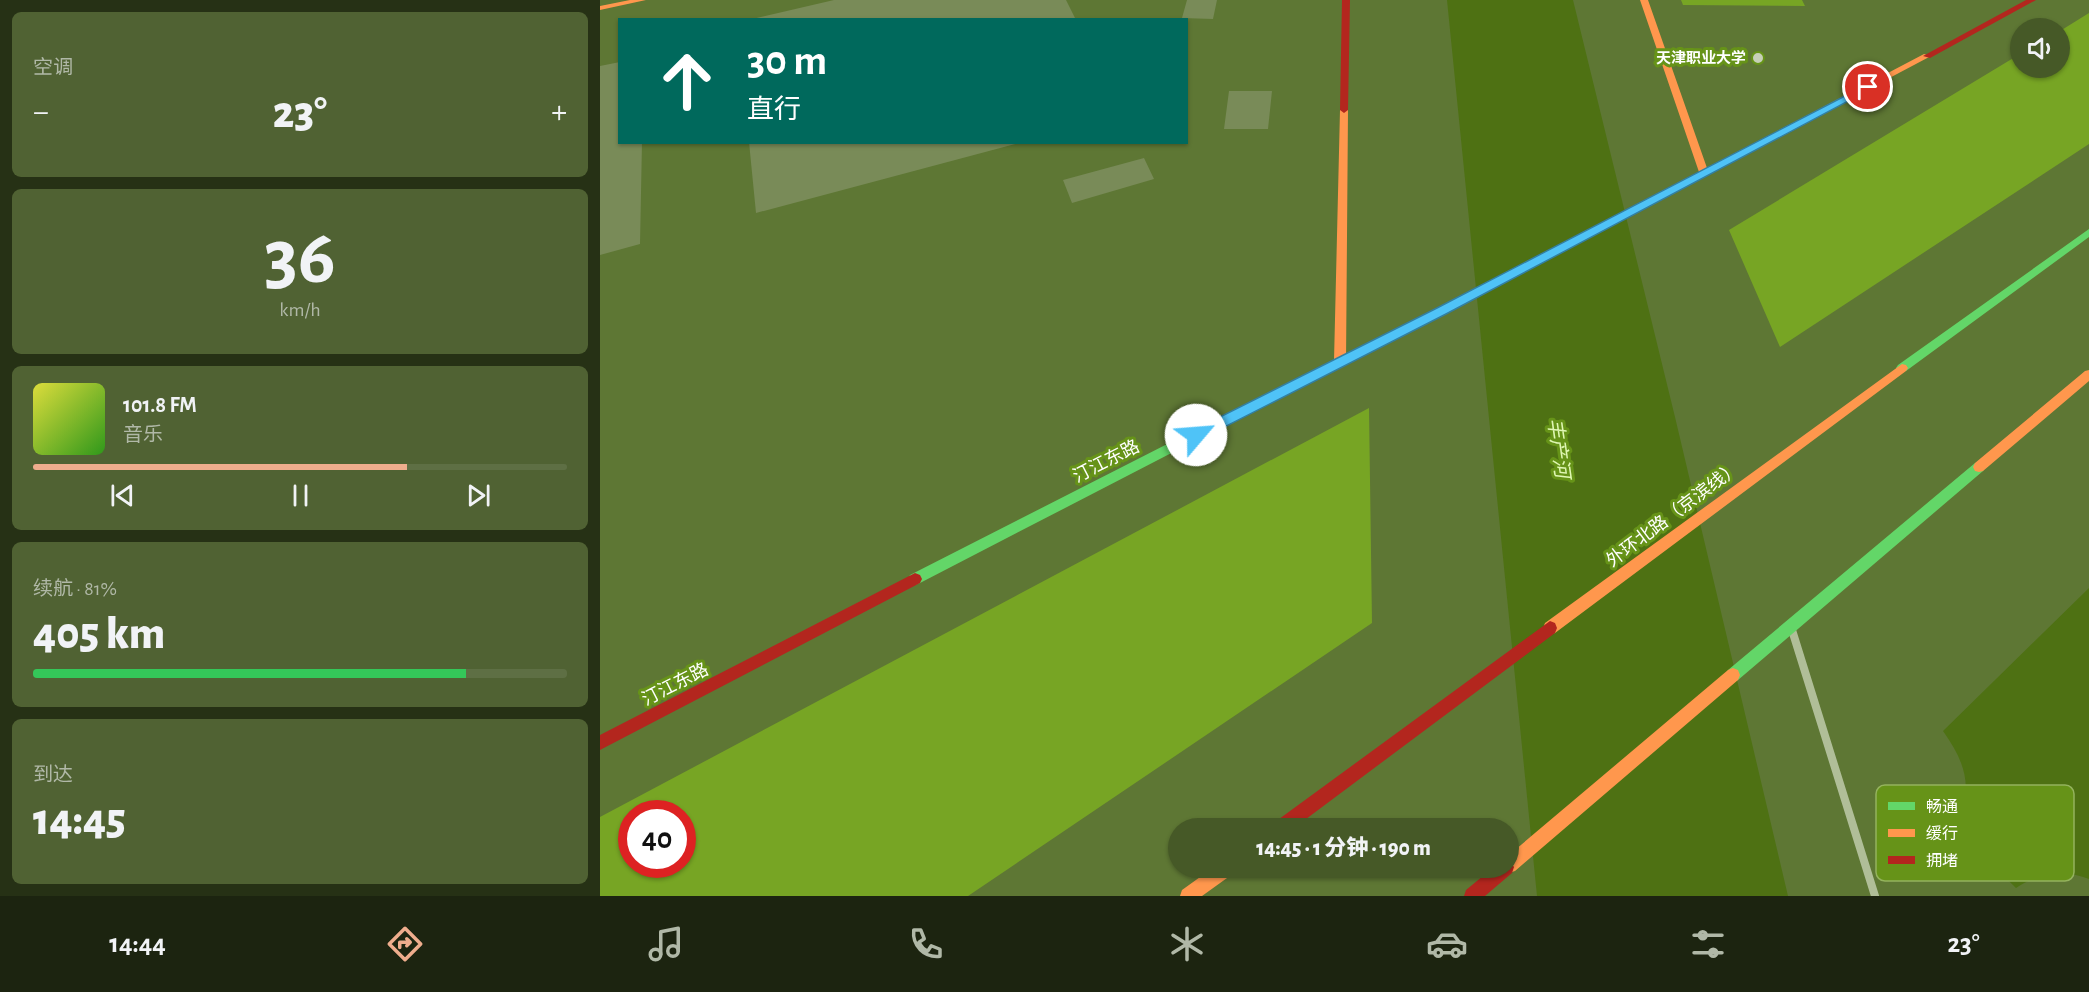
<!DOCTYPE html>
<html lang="zh">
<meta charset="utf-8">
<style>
body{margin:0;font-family:"Alegreya Sans","Noto Sans SC",sans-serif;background:#506233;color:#f1f3f6;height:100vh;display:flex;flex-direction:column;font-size:22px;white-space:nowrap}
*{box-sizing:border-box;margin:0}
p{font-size:20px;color:#b0b8a7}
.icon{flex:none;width:33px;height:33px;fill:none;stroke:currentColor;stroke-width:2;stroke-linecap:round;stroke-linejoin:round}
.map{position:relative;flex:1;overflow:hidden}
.details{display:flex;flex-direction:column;gap:12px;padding:12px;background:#263115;width:600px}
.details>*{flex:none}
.top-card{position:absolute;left:18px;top:18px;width:570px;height:126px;border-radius:0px;box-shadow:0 2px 4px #0004;background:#00695c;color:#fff;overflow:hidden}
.controls{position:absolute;left:1410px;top:18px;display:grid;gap:12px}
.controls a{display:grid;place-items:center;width:60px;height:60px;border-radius:50%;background:#465927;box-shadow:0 2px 4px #0004;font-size:30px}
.speed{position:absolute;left:18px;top:800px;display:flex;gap:12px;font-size:30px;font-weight:700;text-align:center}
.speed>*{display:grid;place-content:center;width:78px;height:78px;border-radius:50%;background:#465927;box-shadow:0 2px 4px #0004;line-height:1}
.speed .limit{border:9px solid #d22;background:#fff;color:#111}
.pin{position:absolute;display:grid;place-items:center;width:51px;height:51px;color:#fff;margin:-26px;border:3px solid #fff;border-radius:50%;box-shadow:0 2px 6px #0007}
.me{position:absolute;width:66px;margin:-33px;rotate:63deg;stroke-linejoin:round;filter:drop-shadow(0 0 4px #0008)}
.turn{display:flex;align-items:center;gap:21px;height:126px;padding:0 30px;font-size:27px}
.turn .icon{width:78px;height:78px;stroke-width:2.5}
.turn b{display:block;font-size:42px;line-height:51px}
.big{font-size:45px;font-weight:800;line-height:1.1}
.details .widget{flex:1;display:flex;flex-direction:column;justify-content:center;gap:9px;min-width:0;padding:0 21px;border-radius:9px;background:#506233}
.details .dial{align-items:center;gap:0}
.dial b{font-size:78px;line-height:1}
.song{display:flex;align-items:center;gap:18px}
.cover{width:72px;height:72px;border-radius:9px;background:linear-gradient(135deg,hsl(60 70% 55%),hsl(110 70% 35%))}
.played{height:6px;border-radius:3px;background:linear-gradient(90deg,#eead8d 70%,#5e6f44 70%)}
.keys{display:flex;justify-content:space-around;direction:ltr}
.heat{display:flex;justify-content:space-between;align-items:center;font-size:33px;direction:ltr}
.charge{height:9px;border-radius:4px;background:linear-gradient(90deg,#34c759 81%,#5e6f44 0)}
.trip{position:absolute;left:568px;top:818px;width:351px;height:60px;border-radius:30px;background:#465927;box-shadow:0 2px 4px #0004;font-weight:800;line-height:60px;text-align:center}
.menu{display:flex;height:96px;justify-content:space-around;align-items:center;background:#1c2410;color:#b0b8a7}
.menu .icon{width:42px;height:42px}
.menu .selected{color:#eead8d}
.menu b{font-size:27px;color:#f1f3f6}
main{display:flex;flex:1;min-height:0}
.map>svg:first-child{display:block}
.green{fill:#77a524;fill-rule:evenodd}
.water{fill:#4e7113}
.building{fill:#798b58}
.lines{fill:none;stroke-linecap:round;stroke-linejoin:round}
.street{stroke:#b0be98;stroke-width:8}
.fast{fill:#63d668;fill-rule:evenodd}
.slow{fill:#ff974d;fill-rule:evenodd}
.jam{fill:#b3261e;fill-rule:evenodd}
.route{fill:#4fc3f7;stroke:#337fa1;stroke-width:1.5}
.poi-dot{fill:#c7cfb8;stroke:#669318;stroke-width:2}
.labels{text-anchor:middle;stroke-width:6;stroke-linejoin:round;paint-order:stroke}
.far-poi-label{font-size:15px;font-weight:bold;fill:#fff;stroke:#669318;text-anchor:end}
.street-label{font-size:18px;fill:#fff;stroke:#669318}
.water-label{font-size:20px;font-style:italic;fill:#e0f7b4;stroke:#669318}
.key{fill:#669318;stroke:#94b35d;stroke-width:1.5}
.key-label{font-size:16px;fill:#fff}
</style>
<main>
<section class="details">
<div class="widget"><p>空调</p>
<div class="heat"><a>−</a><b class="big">23°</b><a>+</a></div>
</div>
<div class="widget dial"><b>36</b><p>km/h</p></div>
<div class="widget">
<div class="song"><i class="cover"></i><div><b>101.8 FM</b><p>音乐</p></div></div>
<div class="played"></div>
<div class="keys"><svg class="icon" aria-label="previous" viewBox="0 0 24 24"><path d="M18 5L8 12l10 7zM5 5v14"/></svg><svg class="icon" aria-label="pause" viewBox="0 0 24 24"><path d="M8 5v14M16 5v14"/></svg><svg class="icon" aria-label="next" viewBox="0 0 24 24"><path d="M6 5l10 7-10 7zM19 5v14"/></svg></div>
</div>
<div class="widget"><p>续航 · 81%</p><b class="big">405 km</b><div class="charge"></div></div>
<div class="widget"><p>到达</p><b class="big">14:45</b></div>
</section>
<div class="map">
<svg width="1489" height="896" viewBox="0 0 1489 896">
<rect width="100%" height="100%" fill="#5e7734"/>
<path class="green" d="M1081,0H1202L1205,6L1083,5Z
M1489,13V144L1180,347L1129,230L1420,54V68H1460V31Z
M769,408L772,623L368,896H0V817ZM32,813H82V864H32Z"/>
<path class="water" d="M847,0H973L1075,417L1188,896H937Z
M1489,588V879C1465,869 1437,874 1416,888L1354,827C1375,791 1366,763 1343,731Z"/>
<path class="building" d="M234,0H466L476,20H148Z
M587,0H617L613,19L582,18Z
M20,62V142H42L40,244L0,255V66Z
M629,91H672L668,129H624Z
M149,142H419V143L156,213Z
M544,158L554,179L472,203L463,180Z"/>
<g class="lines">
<path class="street" d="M1192,630L1275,896"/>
<path class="fast" d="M1019,215L1022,216V220L744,366L740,367L734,363L736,360Z
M1489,229V237L1306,371H1298L1296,368L1298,365Z
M581,437L585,438L587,442L585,446L320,583L315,585L310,583L308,579L310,575Z
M1379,462L1383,463L1385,467L1383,471L1138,680L1133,682L1128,680L1126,675L1128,670L1375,463Z"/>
<path class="slow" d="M30,0H46L0,10V6Z
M1040,0H1048L1107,168L1324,54L1331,56L1019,221L1016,220V216L1099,172Z
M744,107L748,110L746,363L744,366L585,446H577L575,442L577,438L734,361L740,110Z
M1302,364L1306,365L1308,368L1306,371L955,633L950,635L945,633L943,628L945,623Z
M1489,370V381L1383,471L1379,472L1375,471L1373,467L1375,463L1485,371Z
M1133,668L1138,670L1140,675L1138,680L915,871L909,873L903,871L902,867H909V855L1128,670Z
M614,867H636L634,873L602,896H580L582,890Z"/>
<path class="jam" d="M742,0H750L748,110L744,113L740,110Z
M1426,0H1436L1330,58L1323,56Z
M315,573L320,575L322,579L320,583L0,750V735Z
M950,621L955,623L957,628L955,633L694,828H673L675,822Z
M909,860L914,867L912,873L885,896H864L866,890L894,867H909Z"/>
</g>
<path class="route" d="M1268,84L1272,87L1271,89L846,314L601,439H592L590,435L592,431L837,308Z"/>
<circle class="poi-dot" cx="1158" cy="58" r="6"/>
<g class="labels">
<g class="far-poi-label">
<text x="1146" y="63">天津职业大学</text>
</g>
<g class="street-label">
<text transform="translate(506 461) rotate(-27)" y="6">汀江东路</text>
<text transform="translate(1073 514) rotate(-37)" y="6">外环北路（京滨线）</text>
<text transform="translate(75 684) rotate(-27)" y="6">汀江东路</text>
</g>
<g class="water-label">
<text transform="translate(959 448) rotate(82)" y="7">丰产河</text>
</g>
</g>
<rect x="1276" y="785" width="198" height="96" rx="9" class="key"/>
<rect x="1288" y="802" width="27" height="8" fill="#63d668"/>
<rect x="1288" y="829" width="27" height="8" fill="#ff974d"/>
<rect x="1288" y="856" width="27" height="8" fill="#b3261e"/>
<g class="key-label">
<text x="1326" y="812">畅通</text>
<text x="1326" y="839">缓行</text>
<text x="1326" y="866">拥堵</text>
</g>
</svg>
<div class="controls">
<a><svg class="icon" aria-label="sound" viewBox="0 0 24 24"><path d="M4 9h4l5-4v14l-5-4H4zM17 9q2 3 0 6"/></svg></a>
</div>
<div class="speed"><div class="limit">40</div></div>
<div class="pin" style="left:1268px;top:87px;background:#d93025"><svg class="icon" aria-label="arrive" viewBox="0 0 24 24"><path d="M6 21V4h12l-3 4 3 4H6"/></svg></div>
<svg class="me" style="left:596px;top:435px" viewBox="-20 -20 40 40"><circle r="19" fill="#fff"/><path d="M0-13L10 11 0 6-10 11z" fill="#4fc3f7"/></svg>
<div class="trip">14:45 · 1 分钟 · 190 m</div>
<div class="top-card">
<div class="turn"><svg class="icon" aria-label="ahead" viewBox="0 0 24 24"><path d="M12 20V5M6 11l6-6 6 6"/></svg><div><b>30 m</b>直行</div></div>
</div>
</div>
</main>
<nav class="menu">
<b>14:44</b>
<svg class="icon selected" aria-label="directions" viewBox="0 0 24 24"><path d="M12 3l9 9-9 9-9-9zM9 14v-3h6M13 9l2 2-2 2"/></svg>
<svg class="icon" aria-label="music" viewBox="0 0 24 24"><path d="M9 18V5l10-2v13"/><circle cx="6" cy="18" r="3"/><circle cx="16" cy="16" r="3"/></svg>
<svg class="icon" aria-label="phone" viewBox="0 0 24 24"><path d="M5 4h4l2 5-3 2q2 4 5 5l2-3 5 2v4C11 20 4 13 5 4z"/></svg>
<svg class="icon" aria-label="climate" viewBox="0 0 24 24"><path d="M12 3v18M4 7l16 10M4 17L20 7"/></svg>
<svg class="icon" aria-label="car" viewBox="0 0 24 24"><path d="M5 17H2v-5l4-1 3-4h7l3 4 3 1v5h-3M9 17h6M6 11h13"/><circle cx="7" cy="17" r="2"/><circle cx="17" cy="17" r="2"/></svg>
<svg class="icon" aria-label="filters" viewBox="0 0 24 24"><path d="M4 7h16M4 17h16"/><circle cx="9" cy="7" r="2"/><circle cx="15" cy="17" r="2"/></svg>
<b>23°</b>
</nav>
